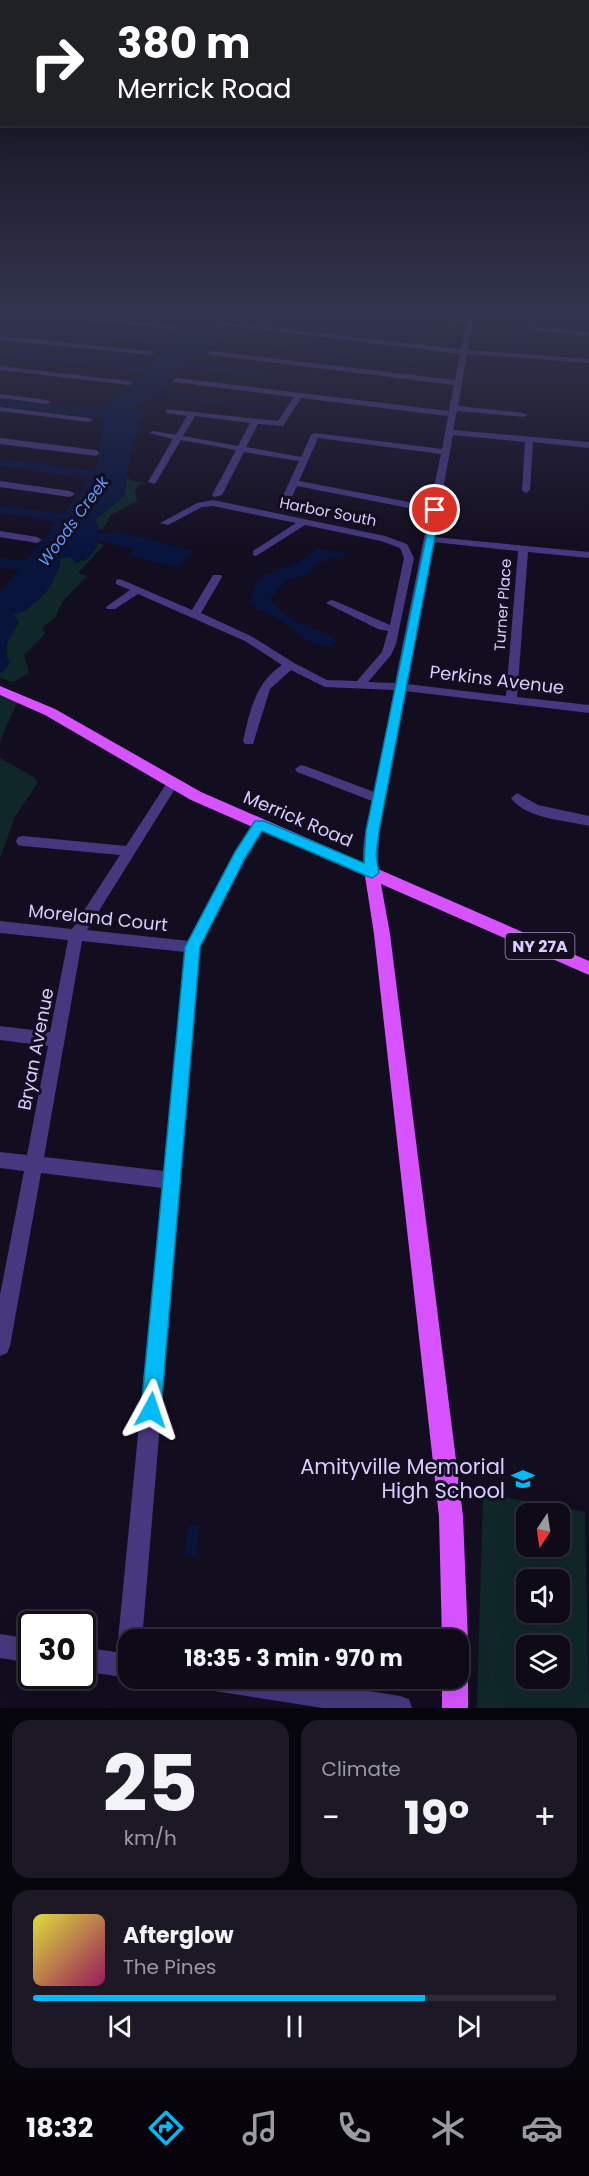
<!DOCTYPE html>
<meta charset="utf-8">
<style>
body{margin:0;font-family:Poppins,sans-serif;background:#1c1825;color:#f1f3f6;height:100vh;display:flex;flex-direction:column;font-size:22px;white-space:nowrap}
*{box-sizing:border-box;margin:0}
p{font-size:20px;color:#9b9aa2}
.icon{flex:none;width:33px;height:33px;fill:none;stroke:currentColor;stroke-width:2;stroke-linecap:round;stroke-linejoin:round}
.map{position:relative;height:1708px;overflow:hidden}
.drawer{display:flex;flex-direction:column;gap:12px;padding:12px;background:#08060d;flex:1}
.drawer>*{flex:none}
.hud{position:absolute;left:0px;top:0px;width:590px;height:126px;box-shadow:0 6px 24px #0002,0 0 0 2px #2e2b37;background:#202124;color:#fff;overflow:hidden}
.needle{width:39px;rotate:193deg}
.tools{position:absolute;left:516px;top:1503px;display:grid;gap:12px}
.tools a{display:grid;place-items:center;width:54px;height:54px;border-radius:12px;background:#0e0a18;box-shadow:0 6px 24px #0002,0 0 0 2px #2e2b37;font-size:30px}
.speed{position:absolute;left:18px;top:1611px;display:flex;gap:12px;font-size:30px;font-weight:700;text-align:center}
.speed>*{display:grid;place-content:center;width:78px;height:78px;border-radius:50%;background:#0e0a18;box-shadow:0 6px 24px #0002,0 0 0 2px #2e2b37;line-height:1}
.speed .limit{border:3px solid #111;border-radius:9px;background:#fff;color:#111}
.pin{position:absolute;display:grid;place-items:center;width:51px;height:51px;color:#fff;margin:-26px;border:3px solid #fff;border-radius:50%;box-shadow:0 2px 6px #0007}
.me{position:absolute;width:66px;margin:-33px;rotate:5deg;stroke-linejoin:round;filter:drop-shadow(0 0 4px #0008)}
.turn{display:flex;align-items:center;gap:21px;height:126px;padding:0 18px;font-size:27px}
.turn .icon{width:78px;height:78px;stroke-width:2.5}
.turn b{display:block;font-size:42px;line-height:51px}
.big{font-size:45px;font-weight:700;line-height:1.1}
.drawer .card{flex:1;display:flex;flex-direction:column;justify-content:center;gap:9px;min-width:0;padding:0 21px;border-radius:18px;background:#1c1825}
.drawer .dial{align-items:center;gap:0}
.dial b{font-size:78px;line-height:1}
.song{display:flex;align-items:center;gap:18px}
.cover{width:72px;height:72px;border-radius:9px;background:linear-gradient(135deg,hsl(60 70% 55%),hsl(330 70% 35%))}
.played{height:6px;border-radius:3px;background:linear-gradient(90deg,#00bbf7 75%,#2e2b37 75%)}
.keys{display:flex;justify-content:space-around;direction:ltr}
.heat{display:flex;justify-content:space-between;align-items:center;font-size:33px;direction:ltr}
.drawer .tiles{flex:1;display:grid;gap:12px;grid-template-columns:1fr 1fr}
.card:last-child{grid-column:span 2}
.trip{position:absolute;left:118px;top:1629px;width:351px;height:60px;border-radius:18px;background:#0e0a18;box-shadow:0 6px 24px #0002,0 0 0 2px #2e2b37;font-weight:700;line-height:60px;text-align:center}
.tabs{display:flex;height:96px;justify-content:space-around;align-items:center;background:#06040a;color:#9b9aa2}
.tabs .icon{width:42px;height:42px}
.tabs .selected{color:#00bbf7}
.tabs b{font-size:27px;color:#f1f3f6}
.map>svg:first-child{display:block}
.green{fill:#10272a;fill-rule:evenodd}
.water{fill:#09143d}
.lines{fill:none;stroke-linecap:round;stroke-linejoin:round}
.minor{fill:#45387f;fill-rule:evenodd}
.major{fill:#d753ff;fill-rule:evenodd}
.route{fill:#00bbf7;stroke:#007aa1;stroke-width:1.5}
.labels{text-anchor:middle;stroke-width:6;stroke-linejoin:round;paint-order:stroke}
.far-street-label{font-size:15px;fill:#d9ccff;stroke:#130d20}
.far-water-label{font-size:16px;font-style:italic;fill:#5a9bff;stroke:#130d20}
.shield{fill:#130d20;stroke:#9e93bc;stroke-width:1.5}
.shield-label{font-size:16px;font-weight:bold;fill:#d9ccff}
.street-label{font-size:18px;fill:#d9ccff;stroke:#130d20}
.near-poi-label{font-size:21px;fill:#d9ccff;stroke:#130d20;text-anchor:end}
</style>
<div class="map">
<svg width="589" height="1708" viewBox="0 0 589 1708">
<rect width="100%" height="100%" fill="#130d20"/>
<path class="green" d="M127,476L130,480L146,483L139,485L135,490L137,501L111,515L103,529H99L95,520L124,496Z
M97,543L104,545L78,573L87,576L62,602L55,618L42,628L45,634L24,655L29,673L13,682L0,678V673L6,669L7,643L19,622L13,615L27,610L59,568L60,558L97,547Z
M0,696L18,701L0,741Z
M0,758L34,777L38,782L15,817L0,858Z
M483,1493L585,1512L589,1708H477ZM526,1514H560V1546H526ZM526,1580H560V1612H526ZM526,1646H560V1678H526Z"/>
<path class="water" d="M116,311L193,314L196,311H244L411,330L435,329L429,331L426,336L228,313L215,326L220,335L233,337V339L445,363L444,367L216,340L202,349L207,351L204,354L198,353L184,361L268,373L265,377L177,366L171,373L173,378L161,393L271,408L269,410L156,396L134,408L135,411L146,413L140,423H136V427H143L130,443L132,444L124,496L95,520L99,529L97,533L105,534L117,531L194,551L178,568L129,555L134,549L97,540V547L86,560L76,563L70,557L61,558C55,587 40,605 13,615L19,622L7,643L5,655L10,661L6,669L0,673V591L19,570L0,567V558L26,561L57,522L0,513V505L63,514L91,479L0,466V459L96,471L105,419L0,406V400L99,410L133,386L145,372L0,356V351L149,367L168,344L3,326L7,322L172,339L189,319Z
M517,311H533V314L563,317L564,320L532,318L529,353L514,352Z
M317,548L347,553L343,556L317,563L308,575L288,579L269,600L291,620L332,636L336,641L332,646C309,649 288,623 270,614C263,610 254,610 250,603L257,579C273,570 306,564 317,548Z
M188,1526H198L196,1556H185Z"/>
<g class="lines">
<path class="minor" d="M6,311H29L175,325L178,327L175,329L9,313Z
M341,311L467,318L469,311H475L468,350L589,359V363L467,354L458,406L524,413L528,415L524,417L457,411L453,430L589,442V448L533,442L530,490L526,493L522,490L525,442L453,435L434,537L589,552V558L528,552L517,697L589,705V713L405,691C397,738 387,784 380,830C378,841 379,872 377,877H367C357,855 368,823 372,801L297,772L295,769L301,765L305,766L374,792L394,690L325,687L291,670L270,689L253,744H245L243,741C250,711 255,683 282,665L245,641L138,594L115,609H107L106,607L130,590L116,584V580L120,579L192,610L213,575H221L222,577L201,613L253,637L294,663L327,680L357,681L382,652L388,631L378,629L326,603L331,600L335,601L390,625L404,558L400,548L381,541L305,525L256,556L253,555V551L296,523L213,506L202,507L168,525L160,523L197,503L213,500L385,536L407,544L414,558L396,644L391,655L368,682L395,683L429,512L297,486L285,511H279L277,509L299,461L244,452L222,495L214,497L212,495L236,450L181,440L155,484L148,482L173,439L149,433L153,431L176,435L187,416L166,413V409L278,421L294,397L174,382L173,380L177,378L449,411L454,385L211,355L207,353L211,351L455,380L460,354L218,324L221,322L461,349L467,322L344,313ZM301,398L448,416L442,449L315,433L311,435L301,457L246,447L258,424L283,426ZM195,416L250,423L238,446L183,436ZM318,438L441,454L430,506L299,481ZM433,542L518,551L506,696L407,684Z
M531,327L589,332V336L529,330Z
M0,336L150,351L154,353L150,355L0,340Z
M0,366L129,381L133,383L129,385L0,370Z
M0,394L47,400L51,402L47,404L0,398Z
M0,407L89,418L93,420L89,422L0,411Z
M0,438L96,450L100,453L96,456L0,444Z
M0,481L70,491L75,494L70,497L0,487Z
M0,531L37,537L42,540L37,543L0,537Z
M172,780L178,784L87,930L189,941L235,852L254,822H264L266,825L246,858L200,947L142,1640H129V1651L122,1648L118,1640L162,1188L41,1173L10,1346L7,1353L0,1356V1295L24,1171L0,1168V1152L27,1155L48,1046L0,1040V1026L50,1032L68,940L0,933V921L72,929L120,855L23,846L18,845L16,841L18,837L23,836L126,846L168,781ZM82,941L185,952L164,1171L44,1157Z
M517,793L538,805L589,816V826C565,820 526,819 511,798Z
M0,1634L32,1639V1663L0,1658Z
M82,1647L129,1654V1678L82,1671Z
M196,1678H288L400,1696L409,1699L412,1708H323L208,1690L200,1686Z"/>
<path class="major" d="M0,686L55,709L201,792L589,961V975L381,884L390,934L463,1516L468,1640L464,1649L459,1651V1640H442L439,1516L374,934L365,876L191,800L45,715L0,695Z
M459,1666L464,1669L468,1678V1708H442V1678H459Z"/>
</g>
<linearGradient id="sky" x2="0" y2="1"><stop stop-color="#0a0712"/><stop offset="0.57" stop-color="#33354e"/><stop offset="1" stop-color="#33354e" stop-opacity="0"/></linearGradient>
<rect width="589" height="550" fill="url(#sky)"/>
<path class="route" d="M432,508L440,510L379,831L376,855L379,873L372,878L367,876L262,831L245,858L200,947L161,1410L158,1418L151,1421L144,1418L141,1410L185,947L235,852L255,821H264L364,863L366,831Z"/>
<defs>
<g id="school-bare" transform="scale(1.8)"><path d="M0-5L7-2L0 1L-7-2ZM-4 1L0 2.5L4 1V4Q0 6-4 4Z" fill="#00bbf7" stroke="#130d20" stroke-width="2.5" paint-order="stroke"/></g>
</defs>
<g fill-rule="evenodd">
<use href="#school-bare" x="523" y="1479"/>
</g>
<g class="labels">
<g class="far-street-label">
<text transform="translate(328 512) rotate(11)" y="5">Harbor South</text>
<text transform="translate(503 605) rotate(-86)" y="5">Turner Place</text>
</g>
<g class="far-water-label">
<text transform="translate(73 521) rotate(-54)" y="6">Woods Creek</text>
</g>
<rect class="shield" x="505.5" y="933" width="69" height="26" rx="4.5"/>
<g class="shield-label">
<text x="540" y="952">NY 27A</text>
</g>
<g class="street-label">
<text transform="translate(497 680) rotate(7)" y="6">Perkins Avenue</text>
<text transform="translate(298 819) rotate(23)" y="6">Merrick Road</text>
<text transform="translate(98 918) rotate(6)" y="6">Moreland Court</text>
<text transform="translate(36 1049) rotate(-79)" y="6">Bryan Avenue</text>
</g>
<g class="near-poi-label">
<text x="505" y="1474">Amityville Memorial<tspan x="505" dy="24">High School</tspan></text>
</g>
</g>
</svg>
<div class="tools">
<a><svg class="needle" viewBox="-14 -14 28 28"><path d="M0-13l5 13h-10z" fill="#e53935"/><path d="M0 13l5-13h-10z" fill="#9b9aa2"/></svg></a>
<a><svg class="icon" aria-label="sound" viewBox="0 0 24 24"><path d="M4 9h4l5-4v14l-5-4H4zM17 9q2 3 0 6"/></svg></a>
<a><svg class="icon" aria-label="layers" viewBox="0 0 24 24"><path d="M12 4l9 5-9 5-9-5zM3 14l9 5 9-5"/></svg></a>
</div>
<div class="speed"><div class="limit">30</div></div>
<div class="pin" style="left:435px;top:510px;background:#d93025"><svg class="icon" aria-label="arrive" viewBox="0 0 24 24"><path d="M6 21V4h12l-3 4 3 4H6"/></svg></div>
<svg class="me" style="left:151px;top:1410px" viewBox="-20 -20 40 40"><path d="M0-17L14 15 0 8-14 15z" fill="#00bbf7" stroke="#fff" stroke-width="4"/></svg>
<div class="trip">18:35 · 3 min · 970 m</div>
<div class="hud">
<div class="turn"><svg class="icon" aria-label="right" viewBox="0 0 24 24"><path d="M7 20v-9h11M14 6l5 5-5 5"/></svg><div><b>380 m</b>Merrick Road</div></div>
</div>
</div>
<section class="drawer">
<div class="tiles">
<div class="card dial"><b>25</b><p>km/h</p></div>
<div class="card"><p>Climate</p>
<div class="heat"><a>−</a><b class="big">19°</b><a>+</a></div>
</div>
<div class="card">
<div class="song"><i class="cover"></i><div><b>Afterglow</b><p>The Pines</p></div></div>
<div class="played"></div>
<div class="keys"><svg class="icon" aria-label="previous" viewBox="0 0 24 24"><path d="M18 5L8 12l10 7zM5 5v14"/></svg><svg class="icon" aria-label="pause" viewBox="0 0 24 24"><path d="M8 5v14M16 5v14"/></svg><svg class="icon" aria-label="next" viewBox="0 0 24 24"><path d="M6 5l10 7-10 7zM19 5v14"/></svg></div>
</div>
</div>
</section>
<nav class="tabs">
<b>18:32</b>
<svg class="icon selected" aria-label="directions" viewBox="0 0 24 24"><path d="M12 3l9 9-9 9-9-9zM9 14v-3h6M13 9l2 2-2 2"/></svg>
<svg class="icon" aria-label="music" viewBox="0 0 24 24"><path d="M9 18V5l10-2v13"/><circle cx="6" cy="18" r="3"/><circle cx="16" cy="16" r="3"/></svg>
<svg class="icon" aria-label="phone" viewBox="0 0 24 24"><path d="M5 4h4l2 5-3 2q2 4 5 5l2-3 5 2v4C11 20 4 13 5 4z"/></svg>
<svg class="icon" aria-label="climate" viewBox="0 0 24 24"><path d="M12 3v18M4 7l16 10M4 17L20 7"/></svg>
<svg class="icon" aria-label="car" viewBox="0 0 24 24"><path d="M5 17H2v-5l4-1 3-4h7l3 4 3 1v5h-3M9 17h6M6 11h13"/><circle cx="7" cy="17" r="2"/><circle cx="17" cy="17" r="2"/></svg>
</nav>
